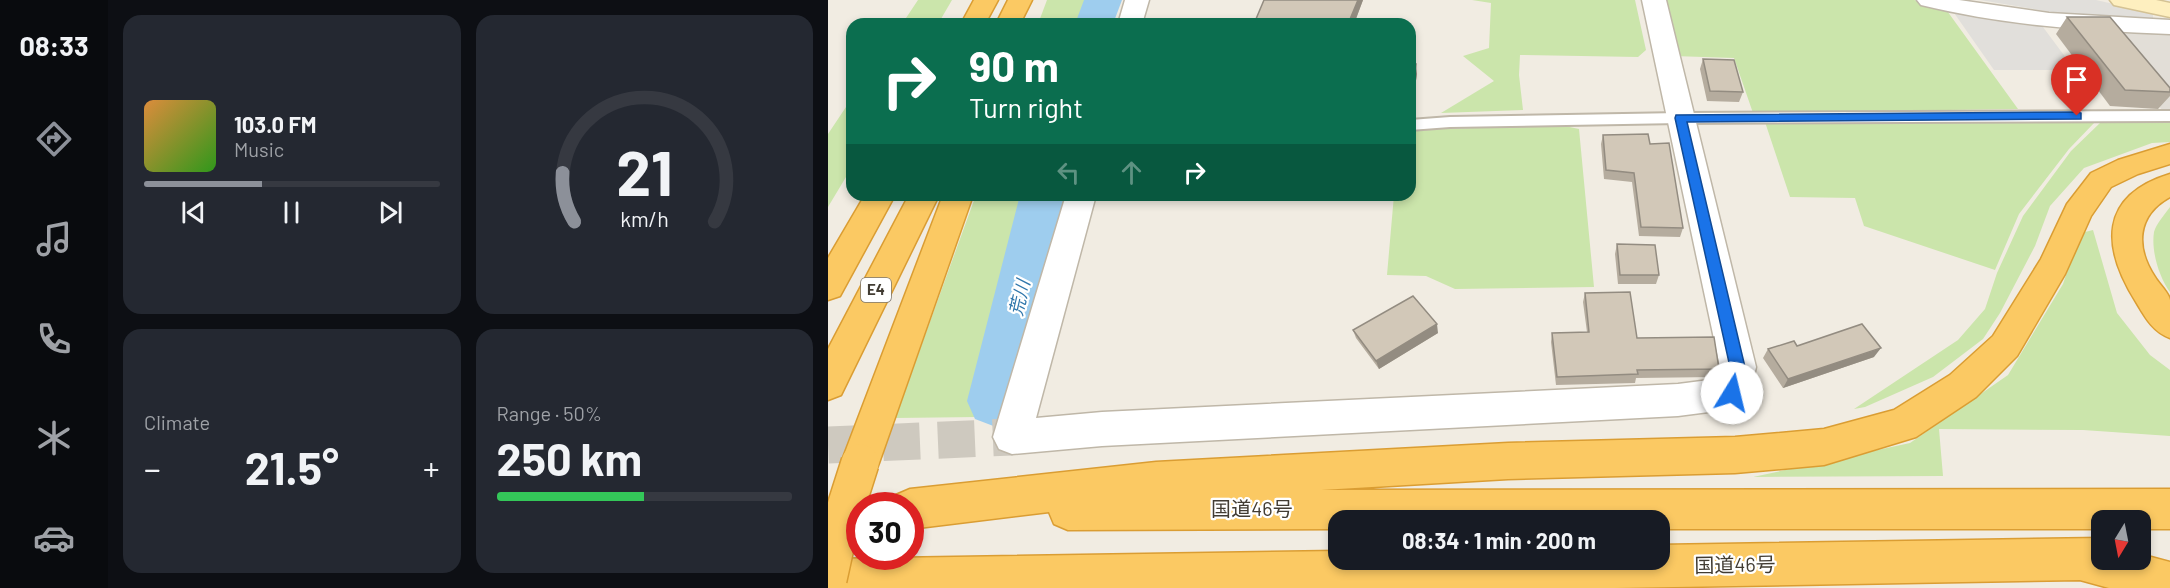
<!DOCTYPE html>
<meta charset="utf-8">
<style>
body{margin:0;font-family:Barlow,"Noto Sans JP",sans-serif;background:#242831;color:#f1f3f6;height:100vh;display:flex;flex-direction:column;font-size:22px;white-space:nowrap}
*{box-sizing:border-box;margin:0}
p{font-size:20px;color:#9ea1a6}
.icon{flex:none;width:33px;height:33px;fill:none;stroke:currentColor;stroke-width:2;stroke-linecap:round;stroke-linejoin:round}
.map{position:relative;flex:1;overflow:hidden}
.panel{display:flex;flex-direction:column;gap:15px;padding:15px;background:#0d0f14;width:720px}
.panel>*{flex:none}
.top-card{position:absolute;left:18px;top:18px;width:570px;height:183px;border-radius:18px;box-shadow:0 3px 9px #0003;background:#0b6e4f;color:#fff;overflow:hidden}
.needle{width:39px;rotate:190deg}
.tools{position:absolute;left:1263px;top:510px;display:grid;gap:12px}
.tools a{display:grid;place-items:center;width:60px;height:60px;border-radius:12px;background:#171b24;box-shadow:0 3px 9px #0003;font-size:30px}
.speed{position:absolute;left:18px;top:492px;display:flex;gap:12px;font-size:30px;font-weight:700;text-align:center}
.speed>*{display:grid;place-content:center;width:78px;height:78px;border-radius:50%;background:#171b24;box-shadow:0 3px 9px #0003;line-height:1}
.speed .limit{border:9px solid #d22;background:#fff;color:#111}
.pin{position:absolute;display:grid;place-items:center;width:51px;height:51px;color:#fff;margin:-62px -26px;border-radius:50% 50% 50% 0;rotate:-45deg;box-shadow:0 0 6px #0007}
.pin .icon{rotate:45deg}
.me{position:absolute;width:66px;margin:-33px;rotate:9deg;stroke-linejoin:round;filter:drop-shadow(0 0 4px #0008)}
.turn{display:flex;align-items:center;gap:21px;height:126px;padding:0 24px;font-size:27px}
.turn .icon{width:78px;height:78px;stroke-width:2.5}
.turn b{display:block;font-size:42px;line-height:51px}
.lanes{display:flex;align-items:center;height:57px;padding:0 24px;background:#0003;justify-content:center;gap:30px;direction:ltr}
.lanes .off{opacity:.35}
.big{font-size:45px;font-weight:700;line-height:1.1}
.panel .tile{flex:1;display:flex;flex-direction:column;justify-content:center;gap:9px;min-width:0;padding:0 21px;border-radius:18px;background:#242831}
.panel .dial{align-items:center;gap:0}
.dial svg{height:156px;overflow:visible;fill:none;stroke:#363941;stroke-width:7;stroke-linecap:round;text-anchor:middle}
.dial text{fill:#f1f3f6;stroke:none}
.song{display:flex;align-items:center;gap:18px}
.cover{width:72px;height:72px;border-radius:9px;background:linear-gradient(135deg,hsl(30 70% 55%),hsl(110 70% 35%))}
.played{height:6px;border-radius:3px;background:linear-gradient(90deg,#8c9099 40%,#363941 40%)}
.keys{display:flex;justify-content:space-around;direction:ltr}
.heat{display:flex;justify-content:space-between;align-items:center;font-size:33px;direction:ltr}
.charge{height:9px;border-radius:4px;background:linear-gradient(90deg,#34c759 50%,#363941 0)}
.panel .tiles{flex:1;display:grid;gap:15px;grid-template-columns:repeat(2,1fr)}
.trip{position:absolute;left:500px;top:510px;width:342px;height:60px;border-radius:18px;background:#171b24;box-shadow:0 3px 9px #0003;font-weight:700;line-height:60px;text-align:center}
main{display:flex;flex:1;min-height:0}
.tab-bar{display:flex;flex-direction:column;width:108px;justify-content:space-around;align-items:center;background:#090b0e;color:#9ea1a6}
.tab-bar .icon{width:42px;height:42px}
.tab-bar .active{color:#8c9099}
.tab-bar b{font-size:27px;color:#f1f3f6}
.map>svg:first-child{display:block}
.industrial{fill:#e2ded7}
.green{fill:#cbe5ab}
.parking{fill:#e1dfdb}
.lines{fill:none;stroke-linecap:round;stroke-linejoin:round}
.river{fill:#9ecdee;fill-rule:evenodd}
.street-tunnel{stroke:#cec9bf;stroke-width:37;stroke-dasharray:37 18;stroke-linecap:butt}
.lane-casing{stroke:#bfb7a8;stroke-width:4}
.street-casing{stroke:#bfb7a8;stroke-width:3}
.secondary-casing{stroke:#d4c294;stroke-width:3}
.highway-casing{stroke:#da9d33;stroke-width:3}
.lane{fill:#fff;fill-rule:evenodd}
.street{fill:#fff;fill-rule:evenodd}
.secondary{fill:#feefbf;fill-rule:evenodd}
.highway{fill:#fbc963;fill-rule:evenodd}
.highway-bridge-casing{stroke:#da9d33;stroke-width:40;stroke-linecap:butt}
.highway-bridge{stroke:#fbc963;stroke-width:37}
.wall{fill:#b5ac9e}
.shaded-wall{fill:#938c81}
.building{fill:#d2c8b8;stroke:#938c81;stroke-width:1.5}
.route{fill:#1a73e8;stroke:#114b97;stroke-width:1.5}
.labels{text-anchor:middle;stroke-width:4.5;stroke-linejoin:round;paint-order:stroke}
.shield{fill:#fff;stroke:#7b7670;stroke-width:1.5}
.shield-label{font-size:15px;font-weight:bold;fill:#423c33}
.water-label{font-size:18px;font-style:italic;fill:#2f76ab;stroke:#fff}
.near-street-label{font-size:20px;fill:#423c33;stroke:#fff}
</style>
<main>
<nav class="tab-bar">
<b>08:33</b>
<svg class="icon active" aria-label="directions" viewBox="0 0 24 24"><path d="M12 3l9 9-9 9-9-9zM9 14v-3h6M13 9l2 2-2 2"/></svg>
<svg class="icon" aria-label="music" viewBox="0 0 24 24"><path d="M9 18V5l10-2v13"/><circle cx="6" cy="18" r="3"/><circle cx="16" cy="16" r="3"/></svg>
<svg class="icon" aria-label="phone" viewBox="0 0 24 24"><path d="M5 4h4l2 5-3 2q2 4 5 5l2-3 5 2v4C11 20 4 13 5 4z"/></svg>
<svg class="icon" aria-label="climate" viewBox="0 0 24 24"><path d="M12 3v18M4 7l16 10M4 17L20 7"/></svg>
<svg class="icon" aria-label="car" viewBox="0 0 24 24"><path d="M5 17H2v-5l4-1 3-4h7l3 4 3 1v5h-3M9 17h6M6 11h13"/><circle cx="7" cy="17" r="2"/><circle cx="17" cy="17" r="2"/></svg>
</nav>
<section class="panel">
<div class="tiles">
<div class="tile">
<div class="song"><i class="cover"></i><div><b>103.0 FM</b><p>Music</p></div></div>
<div class="played"></div>
<div class="keys"><svg class="icon" aria-label="previous" viewBox="0 0 24 24"><path d="M18 5L8 12l10 7zM5 5v14"/></svg><svg class="icon" aria-label="pause" viewBox="0 0 24 24"><path d="M8 5v14M16 5v14"/></svg><svg class="icon" aria-label="next" viewBox="0 0 24 24"><path d="M6 5l10 7-10 7zM19 5v14"/></svg></div>
</div>
<div class="tile dial"><svg viewBox="0 0 100 80">
<path d="M14 69A42 42 0 1 1 86 69"/>
<path d="M14 69A42 42 0 0 1 8 44" stroke="#8c9099"/>
<text x="50" y="56" font-size="32" font-weight="700">21</text>
<text x="50" y="72" font-size="11">km/h</text>
</svg></div>
<div class="tile"><p>Climate</p>
<div class="heat"><a>−</a><b class="big">21.5°</b><a>+</a></div>
</div>
<div class="tile"><p>Range · 50%</p><b class="big">250 km</b><div class="charge"></div></div>
</div>
</section>
<div class="map">
<svg width="1342" height="588" viewBox="0 0 1342 588">
<rect width="100%" height="100%" fill="#f1ece2"/>
<path class="industrial" d="M1270,32L1342,34V111H1335Z"/>
<path class="green" d="M90,0H124L110,24H74Z
M219,0H264L255,24H210Z
M644,0H807L818,50L810,57L692,55L691,75L695,110L613,113L666,81L635,56L661,48L663,3Z
M831,0H1086L1117,8L1190,109L925,113L906,58L845,56Z
M24,98V167L0,207V134Z
M1342,121V142L1324,143L1256,168L1222,206L1207,246L1172,313L1155,339L1105,377L1037,407L1026,409L1130,340L1157,309L1169,273L1195,216L1243,151L1272,123Z
M937,122H1267L1241,149L1191,214L1167,270L1036,226L1027,198L962,197Z
M732,125L751,129L766,287L627,289L598,276L559,275L566,195H582V130Z
M148,195H204L150,417L67,418Z
M1342,207V292C1331,277 1323,251 1326,232C1328,224 1337,214 1342,207Z
M1265,230L1289,313L1322,355L1342,370V436L1255,430L1111,429L1115,476L925,477L1082,443L1180,375L1235,284L1246,251L1257,232Z"/>
<path class="parking" d="M1152,0H1268L1325,13V18L1300,19L1235,14Z
M1124,10L1212,23L1247,70H1166Z"/>
<g class="lines">
<path class="river" d="M256,0H294L285,24H247Z
M192,195H240L197,401L189,419L168,427L147,419L139,401Z"/>
<path class="street-tunnel" d="M0,445L184,437"/>
<g class="lane-casing">
<path id="lane" d="M1342,111V121L852,123L622,127L582,130V120L622,117L852,113Z"/>
</g>
<g class="street-casing">
<path id="street" d="M297,0H321L314,24H290Z
M814,0H838L928,367L922,393L917,404L904,409L850,416L274,446L184,454L171,449L165,437L238,195H268L208,418L274,412L850,384L889,379L892,367Z
M1089,0H1131L1221,13L1342,20V34C1258,31 1175,25 1093,5Z"/>
</g>
<g class="secondary-casing">
<path id="secondary" d="M1282,0H1328L1342,3V17L1286,5Z"/>
</g>
<g class="highway-casing">
<path id="highway" d="M146,0H170L157,24H133Z
M180,0H204L192,24H168Z
M1342,144V164L1310,174L1283,187L1263,216L1237,274L1189,356L1148,397L1088,437L996,465L907,473L680,479L493,490L1342,489V529H1312V520H1274V529H831V520H510V529L240,530L226,524L221,512L82,529V506H63L68,495L82,489L328,462L680,443L907,437L996,429L1066,410L1122,375L1165,336L1213,259L1239,204L1263,173L1290,160Z
M1342,174V197C1309,215 1307,247 1327,277C1331,284 1341,293 1342,300C1342,312 1342,326 1342,338C1325,332 1317,317 1308,302C1274,248 1270,196 1342,174Z
M37,195H67L12,296L0,300V258Z
M81,195H111L13,395L0,400V349Z
M115,195H145L51,463L46,476L32,481L18,476L13,463Z
M1274,538V560H1312V554L1342,562V588H1281L1252,580L787,588H0V559L510,551V560H831V545Z"/>
</g>
<use href="#lane" class="lane"/>
<use href="#street" class="street"/>
<use href="#secondary" class="secondary"/>
<use href="#highway" class="highway"/>
<g class="highway-bridge-casing">
<path id="highway-bridge" d="M0,579L11,529L32,463"/>
</g>
<use href="#highway-bridge" class="highway-bridge"/>
</g>
<path class="wall" d="M436,0H535L526,24H429L428,19Z
M1239,17L1342,88V96L1330,109L1282,106L1228,34Z
M875,59L915,92L911,102L879,101L872,69Z
M582,64L589,74L584,107H582Z
M775,135L822,144L855,228L852,237L811,236L804,182L776,179L773,144Z
M789,244L831,275L828,284H790L787,254Z
M757,293L809,338L891,369L887,377L808,378L807,383L728,385L723,342L724,333L759,332L755,302Z
M525,330L610,333L551,369L528,338Z
M969,346L1046,357L955,388L935,358L940,349Z"/>
<path class="shaded-wall" d="M530,0H535L526,24H520Z
M588,64L589,74L584,107L583,97Z
M609,324L610,333L551,369L548,361Z
M1053,348L1046,357L955,388L960,379Z"/>
<path class="building" d="M436,0H530L520,24H431L434,19H428Z
M1239,17H1282L1342,88V92L1297,90Z
M875,59L906,60L915,92L882,91Z
M582,64H588L583,97H582Z
M820,134L822,144L841,143L855,228L813,227L806,173L778,170L775,135Z
M789,244L827,245L831,275H792Z
M802,292L809,338L886,337L891,369L809,370L810,374L729,377L724,333L761,332L757,293Z
M585,296L609,324L548,361L525,330Z
M1034,324L1053,348L960,379L940,349L966,341L969,346Z"/>
<path class="route" d="M1249,112L1253,113V119L859,122L917,367L910,398L904,400L899,398L897,393L902,367L847,118L848,115Z"/>
<g class="labels">
<rect class="shield" x="33" y="278" width="30" height="24" rx="4.5"/>
<g class="shield-label">
<text x="48" y="295">E4</text>
</g>
<g class="water-label">
<text transform="translate(192 298) rotate(-77)" y="6">荒川</text>
</g>
<g class="near-street-label">
<text x="424" y="516">国道46号</text>
<text transform="translate(907 565) rotate(-1)" y="7">国道46号</text>
</g>
</g>
</svg>
<div class="tools">
<a><svg class="needle" viewBox="-14 -14 28 28"><path d="M0-13l5 13h-10z" fill="#e53935"/><path d="M0 13l5-13h-10z" fill="#9ea1a6"/></svg></a>
</div>
<div class="speed"><div class="limit">30</div></div>
<div class="pin" style="left:1249px;top:116px;background:#d93025"><svg class="icon" aria-label="arrive" viewBox="0 0 24 24"><path d="M6 21V4h12l-3 4 3 4H6"/></svg></div>
<svg class="me" style="left:904px;top:393px" viewBox="-20 -20 40 40"><circle r="19" fill="#fff"/><path d="M0-13L10 11 0 6-10 11z" fill="#1a73e8"/></svg>
<div class="trip">08:34 · 1 min · 200 m</div>
<div class="top-card">
<div class="turn"><svg class="icon" aria-label="right" viewBox="0 0 24 24"><path d="M7 20v-9h11M14 6l5 5-5 5"/></svg><div><b>90 m</b>Turn right</div></div>
<div class="lanes"><svg class="icon off" aria-label="left" viewBox="0 0 24 24"><path d="M17 20v-9H6M10 6l-5 5 5 5"/></svg><svg class="icon off" aria-label="ahead" viewBox="0 0 24 24"><path d="M12 20V5M6 11l6-6 6 6"/></svg><svg class="icon" aria-label="right" viewBox="0 0 24 24"><path d="M7 20v-9h11M14 6l5 5-5 5"/></svg></div>
</div>
</div>
</main>
